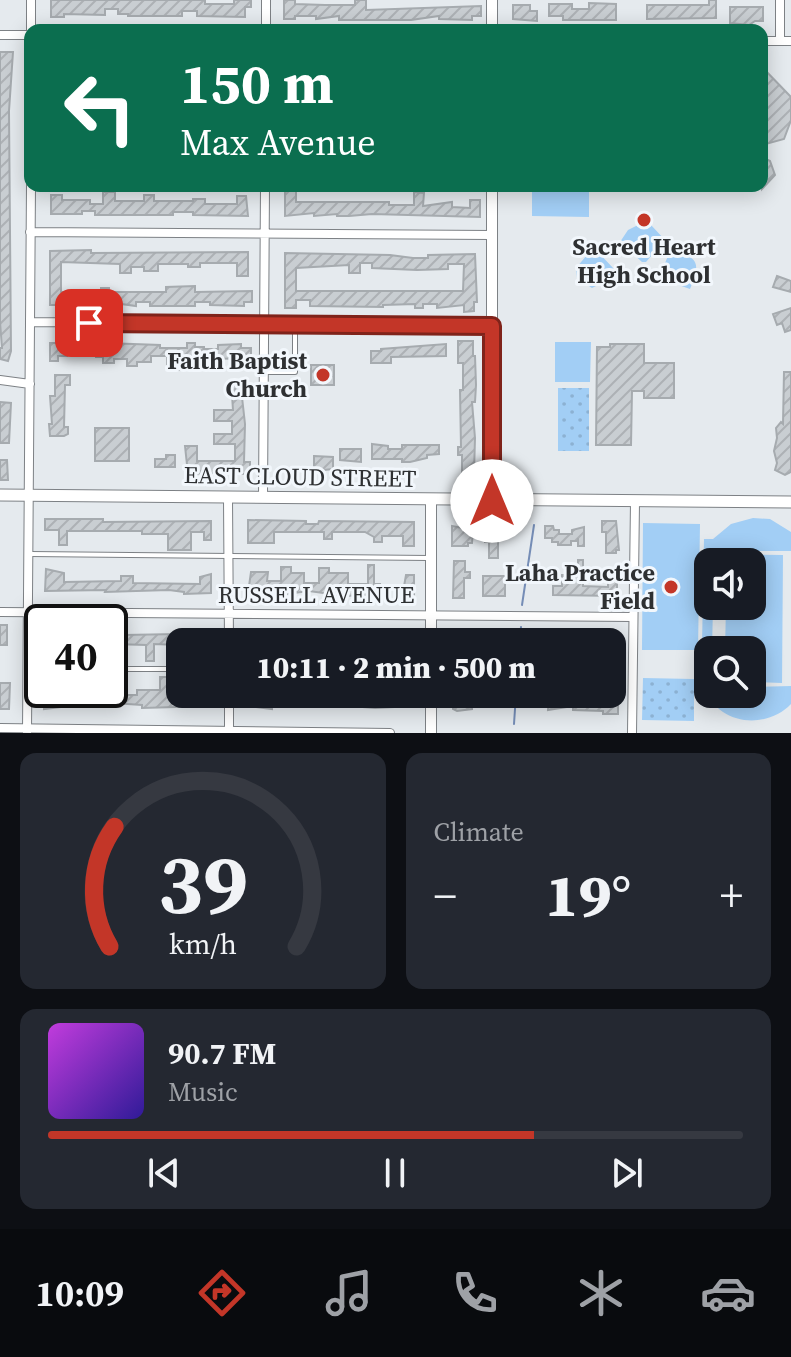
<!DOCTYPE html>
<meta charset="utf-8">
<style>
body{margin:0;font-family:"Source Serif 4",serif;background:#242831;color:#f1f3f6;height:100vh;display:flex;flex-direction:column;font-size:30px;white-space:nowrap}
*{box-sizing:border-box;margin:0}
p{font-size:26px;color:#9ea1a6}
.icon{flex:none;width:44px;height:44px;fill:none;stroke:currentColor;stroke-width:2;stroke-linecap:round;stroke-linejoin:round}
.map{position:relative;height:733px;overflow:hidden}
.details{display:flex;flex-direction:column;gap:20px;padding:20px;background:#0d0f14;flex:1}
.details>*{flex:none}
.guide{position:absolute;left:24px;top:24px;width:744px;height:168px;border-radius:16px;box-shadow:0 4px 20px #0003;background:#0b6e4f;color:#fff;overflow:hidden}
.buttons{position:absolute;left:694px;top:548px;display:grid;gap:16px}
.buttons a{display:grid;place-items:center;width:72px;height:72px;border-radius:16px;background:#171b24;box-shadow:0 4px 20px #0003;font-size:40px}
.speed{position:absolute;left:24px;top:604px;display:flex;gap:16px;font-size:40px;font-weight:700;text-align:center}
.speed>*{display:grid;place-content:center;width:104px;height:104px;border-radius:50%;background:#171b24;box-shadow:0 4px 20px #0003;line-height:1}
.speed .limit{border:4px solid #111;border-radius:12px;background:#fff;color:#111}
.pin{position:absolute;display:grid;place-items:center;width:68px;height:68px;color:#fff;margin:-34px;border-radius:16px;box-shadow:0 4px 12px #0006}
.me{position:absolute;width:88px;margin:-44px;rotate:0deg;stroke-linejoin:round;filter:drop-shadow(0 0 6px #0008)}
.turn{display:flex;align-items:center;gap:28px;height:168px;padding:0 24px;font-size:36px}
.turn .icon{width:104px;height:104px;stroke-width:2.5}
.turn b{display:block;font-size:56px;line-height:68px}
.big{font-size:60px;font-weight:800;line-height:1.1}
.details .card{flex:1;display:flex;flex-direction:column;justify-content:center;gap:12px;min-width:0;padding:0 28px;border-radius:16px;background:#242831}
.details .dial{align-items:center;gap:0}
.dial svg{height:208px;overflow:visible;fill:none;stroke:#363941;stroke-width:7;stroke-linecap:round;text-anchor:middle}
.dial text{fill:#f1f3f6;stroke:none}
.song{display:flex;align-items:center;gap:24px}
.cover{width:96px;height:96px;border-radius:12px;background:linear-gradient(135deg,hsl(290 70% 55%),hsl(250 70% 35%))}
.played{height:8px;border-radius:4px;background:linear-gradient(90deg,#c33628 70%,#363941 70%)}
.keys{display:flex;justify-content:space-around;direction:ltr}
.heat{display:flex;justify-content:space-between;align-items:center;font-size:44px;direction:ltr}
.details .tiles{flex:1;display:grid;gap:20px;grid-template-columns:1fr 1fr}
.card:last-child{grid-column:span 2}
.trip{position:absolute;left:166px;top:628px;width:460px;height:80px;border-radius:16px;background:#171b24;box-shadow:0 4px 20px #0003;font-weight:800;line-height:80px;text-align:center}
.tabs{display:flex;height:128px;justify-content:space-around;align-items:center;background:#090b0e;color:#9ea1a6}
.tabs .icon{width:56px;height:56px}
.tabs .on{color:#c33628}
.tabs b{font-size:36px;color:#f1f3f6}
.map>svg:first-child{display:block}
.green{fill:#a2cef5}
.park{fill:url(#park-dots)}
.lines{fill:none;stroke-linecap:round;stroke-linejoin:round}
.stream{stroke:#758db6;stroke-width:2}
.building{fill:url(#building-hatch);stroke:#a6abaf;stroke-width:2;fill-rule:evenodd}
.service-casing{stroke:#7d8185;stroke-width:6}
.minor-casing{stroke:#7d8185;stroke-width:10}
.tertiary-casing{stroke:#7d8185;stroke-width:12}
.secondary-casing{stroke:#7d8185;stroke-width:13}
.service{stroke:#fff;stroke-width:4}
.minor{stroke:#fff;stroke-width:8}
.tertiary{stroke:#fff;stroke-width:10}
.secondary{stroke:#fff;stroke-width:11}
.route-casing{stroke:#7f231a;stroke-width:20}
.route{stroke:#c33628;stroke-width:14}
.poi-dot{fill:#c33628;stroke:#f2f7fc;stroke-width:3}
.labels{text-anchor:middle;stroke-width:6;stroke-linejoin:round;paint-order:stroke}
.poi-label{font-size:24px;font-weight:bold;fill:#2e3032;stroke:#f2f7fc;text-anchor:end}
.street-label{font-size:24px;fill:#2e3032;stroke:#f2f7fc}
</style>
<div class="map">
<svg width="791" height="733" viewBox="0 0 791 733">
<defs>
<pattern id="park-dots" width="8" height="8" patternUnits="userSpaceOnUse" patternTransform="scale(2)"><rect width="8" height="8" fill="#a2cef5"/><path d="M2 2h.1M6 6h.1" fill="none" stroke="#8cb1d2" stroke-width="1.8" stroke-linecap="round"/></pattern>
<pattern id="building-hatch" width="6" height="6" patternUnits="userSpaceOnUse" patternTransform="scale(2)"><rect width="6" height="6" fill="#c9ced2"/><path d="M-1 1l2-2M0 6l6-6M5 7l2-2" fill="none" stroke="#adb1b5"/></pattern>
</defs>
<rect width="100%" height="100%" fill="#e5eaee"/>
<path class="green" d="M532,186H589V217L532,216Z
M642,223L651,225L665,240L646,262H642L620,242L628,230Z
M597,251L614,269L610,279L592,288L577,278L576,268L587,255Z
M670,251C699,257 701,262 690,289L664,280L661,273Z
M555,342H591L590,382H555Z
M753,518L770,519L791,532V551H718L714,562H708V606H713L712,650H708V694H752V687L791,686V704C774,722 744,726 723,712C714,706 712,700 701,699L704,539H713L731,524Z
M643,523L700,524L698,650H642Z
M727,554L783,555L782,683L752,682V650H725L726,606H752V562H727Z"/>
<path class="park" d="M558,388H589V451H558Z
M643,678L694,679V721L642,720Z"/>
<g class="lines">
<path class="stream" d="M522,605L534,525
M520,642L521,627
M514,724L516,694"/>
</g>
<path class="building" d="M51,0H205V4H234V0H251V7H245V17L197,16V11H182V16H128V14H118V9H105V15L64,14V17H51Z
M284,0H295V4L325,5H355V0H366V10L481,6V16H472V20L439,19V16L411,20H339V16L316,19V16H295V19H284Z
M709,0H716V18L647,19V5H709Z
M589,3L616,4V20H563V16H549V4H572V9H589Z
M513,5H530V11H537V21L513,19Z
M730,7H763V21H755L749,25L730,23Z
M0,52H13L9,111L11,351L8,361L0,359V348H2L0,322Z
M762,67L791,97V120L784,139L762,145Z
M762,157L770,161L775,175L762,189Z
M285,190H296V202H389V205H414V192L424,193L423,206L452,202V207L470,208V200H480V217L372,214L349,216H337V214L314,216V213L285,216Z
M103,192H115V201H144V195H154V201H193V199H205V204H237V196H246L248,216L193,215V212H173V215H95V211H82V214H51V195H62V200H90V204H103Z
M91,250V253L248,252V276H237V263H200V267H188V264H158V271H144V267H131V273H120V264L61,262V292H101V288H109V292H166V287L195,286V292L252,291V302H244V306L210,305V302H195V306H150V302H136V306L114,303V306H95V302L72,305V300H60V305H50V251Z
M285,253L390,255L413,258H428V255L475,254L477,302H474V311L464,312V305L437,308V304H423V308H415V304L383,305V307L310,306V300H296V308H285ZM360,263H372V268L417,270L448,269V264H464L463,291H296V268L349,265V273H360Z
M777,276L791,281V292L773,287Z
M791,308V330L785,332L782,323L777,325L773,314Z
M458,341H473V356H475L476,385L475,402H472L475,438L474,473H462V455H458V447H461L460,390H463V363H458Z
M50,343H91V346H105L106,343L160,345V348H187V343H195V347H204V349H218V345L241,344V348H251V359L181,358V370H167V356H151V362H137V366H127V359H114V363H103V357H96V354H67V356H58V361H50Z
M446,344V356L391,357V363H371V351H381V349Z
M610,344H644V363H674V398H644V391H632L631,445H596L597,347H610Z
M311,365H334V385H311Z
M784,372H791V472L785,475L775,470L777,463L774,451L777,438L776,428L781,422L783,424Z
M55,375H70V385H65L64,427H68V434L64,436H50L49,424H52L50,396H55Z
M231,380H244V388H241L245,424L244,462H250V474H235V472L188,474L185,446H197V461H235V444H214V434H232V421H214V410H233Z
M0,402L11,403L9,443H0Z
M95,428H129V461H95Z
M372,444L388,446V449H402V445H439V454L427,455V458L410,462H402V459H372Z
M340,449H361V462L340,460Z
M166,455H175V467H155V459H166Z
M314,456L333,457V469L314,471Z
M0,460H7L8,480H0Z
M45,519H103V522L211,521V540H204V532H191V550H168V534H142V531H67V545H59V530H45Z
M248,520L306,521V524H318L319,521L414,522V546H403V536H382V542H374V537L365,532H332V539H324V532H274V543H248Z
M602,521H616L619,550H616V553H606V532H602Z
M452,526L473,530L472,543H468V546H452Z
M485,526H495V530H498V558H489V542H485Z
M545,526H553L554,530H559V534H572V530L584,527V546H578V538V541H571V545H558V542H552V538H545Z
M578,560H583V586L608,587V568H617V596L553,595V586H562V575H578Z
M454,561H465V572H470V578H464V598H453Z
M368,565H374V584H380L379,594L345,596L309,591L278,595L248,593L251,572H268L267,581H281V567H291V573H304V583H319V568H329V573H348V584H368Z
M46,569L64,573V582L121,581V576H133V583L200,584V577L211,574V593L184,594V592L169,590L105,592L106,590L45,591Z
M406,575H414V594L403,592Z
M483,576H505V596H483Z
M0,625H7V645H0Z
M194,632L206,634V642H190V634Z
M114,633H123V635L178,634V645L154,644V661H146V645L114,644Z
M246,634L291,635V642H246Z
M539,634L579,636V642H539Z
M607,634H618L617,670H612V642H607Z
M303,635H326V642H303Z
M387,635L414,636V642H373V636Z
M160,677H169V687H180V694H210V706L142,708V705L113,703V705L69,706L44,709V690H75V695H137V690H160Z
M0,683H10L9,709H0Z
M266,694L413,697V706L375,708L337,705V707H272V709L247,706V695Z
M549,694H559V696L583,694V699H618V714H603V711L573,710V706L548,710Z
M454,700H472V709L457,711L453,709Z"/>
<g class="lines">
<g class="service-casing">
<path id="service" d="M265,372H295V325
M30,554L429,558
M28,668H42
M110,669H180"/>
</g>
<g class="minor-casing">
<path id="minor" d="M266,0V30
M780,0V41
M31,30V0
M0,35H30
M762,41H791
M30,232L492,235
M30,322L492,326
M0,380L30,384
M228,498L229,642
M263,498L265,186
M0,612L633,617
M229,694V733
M0,728L390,733
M27,733L31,186
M632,733L635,502"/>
</g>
<g class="tertiary-casing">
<path id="tertiary" d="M492,30V0
M431,501V642
M492,501V186
M431,733V694"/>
</g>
<g class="secondary-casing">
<path id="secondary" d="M0,495L791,502"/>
</g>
<use href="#service" class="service"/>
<use href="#minor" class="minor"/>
<use href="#tertiary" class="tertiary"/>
<use href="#secondary" class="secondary"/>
</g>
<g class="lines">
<g class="route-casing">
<path id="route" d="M89,323L492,326V501"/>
</g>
<use href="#route" class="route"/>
</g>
<g class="poi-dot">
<circle cx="644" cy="220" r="8"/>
<circle cx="323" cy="375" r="8"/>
<circle cx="671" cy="587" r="8"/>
</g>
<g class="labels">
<g class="poi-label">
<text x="644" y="255" text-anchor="middle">Sacred Heart<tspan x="644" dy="28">High School</tspan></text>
<text x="307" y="369">Faith Baptist<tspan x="307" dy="28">Church</tspan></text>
<text x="655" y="581">Laha Practice<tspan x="655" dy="28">Field</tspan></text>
</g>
<g class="street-label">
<text transform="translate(300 477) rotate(1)" y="8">EAST CLOUD STREET</text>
<text x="316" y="603">RUSSELL AVENUE</text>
</g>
</g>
</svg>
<div class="buttons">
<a><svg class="icon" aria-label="sound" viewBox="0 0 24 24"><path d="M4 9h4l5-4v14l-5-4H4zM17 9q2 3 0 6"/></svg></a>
<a><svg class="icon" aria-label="search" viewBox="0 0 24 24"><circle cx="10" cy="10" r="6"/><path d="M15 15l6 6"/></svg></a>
</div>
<div class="speed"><div class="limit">40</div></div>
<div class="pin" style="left:89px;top:323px;background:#d93025"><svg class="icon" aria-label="arrive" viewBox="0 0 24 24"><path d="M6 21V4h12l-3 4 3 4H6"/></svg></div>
<svg class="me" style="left:492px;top:501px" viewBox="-20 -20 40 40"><circle r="19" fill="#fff"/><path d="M0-13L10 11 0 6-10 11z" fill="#c33628"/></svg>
<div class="trip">10:11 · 2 min · 500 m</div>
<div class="guide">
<div class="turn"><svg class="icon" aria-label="left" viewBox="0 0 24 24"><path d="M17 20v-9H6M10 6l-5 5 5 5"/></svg><div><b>150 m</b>Max Avenue</div></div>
</div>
</div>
<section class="details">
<div class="tiles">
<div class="card dial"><svg viewBox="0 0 100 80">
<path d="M14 69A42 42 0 1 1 86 69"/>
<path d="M14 69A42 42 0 0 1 16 23" stroke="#c33628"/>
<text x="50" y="56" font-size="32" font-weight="700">39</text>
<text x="50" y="72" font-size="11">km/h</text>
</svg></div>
<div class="card"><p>Climate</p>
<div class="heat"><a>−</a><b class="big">19°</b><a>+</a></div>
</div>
<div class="card">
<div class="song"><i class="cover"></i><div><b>90.7 FM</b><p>Music</p></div></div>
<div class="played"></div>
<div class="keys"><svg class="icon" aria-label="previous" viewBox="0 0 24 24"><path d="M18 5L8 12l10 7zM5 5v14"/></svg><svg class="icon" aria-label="pause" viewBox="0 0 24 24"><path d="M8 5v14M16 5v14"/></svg><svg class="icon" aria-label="next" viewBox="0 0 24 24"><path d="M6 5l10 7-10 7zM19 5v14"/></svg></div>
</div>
</div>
</section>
<nav class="tabs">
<b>10:09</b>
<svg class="icon on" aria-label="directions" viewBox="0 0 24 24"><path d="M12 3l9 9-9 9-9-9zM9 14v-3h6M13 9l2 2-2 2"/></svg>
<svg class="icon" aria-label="music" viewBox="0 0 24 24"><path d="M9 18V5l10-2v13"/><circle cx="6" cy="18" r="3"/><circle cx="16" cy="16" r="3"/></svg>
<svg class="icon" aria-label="phone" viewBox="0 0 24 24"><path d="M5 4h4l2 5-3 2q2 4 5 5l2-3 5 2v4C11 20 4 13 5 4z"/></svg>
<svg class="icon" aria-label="climate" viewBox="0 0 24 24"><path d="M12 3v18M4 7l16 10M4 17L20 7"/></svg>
<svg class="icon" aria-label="car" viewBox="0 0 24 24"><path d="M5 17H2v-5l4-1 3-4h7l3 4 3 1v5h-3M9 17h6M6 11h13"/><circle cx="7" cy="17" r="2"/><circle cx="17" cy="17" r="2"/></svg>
</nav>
